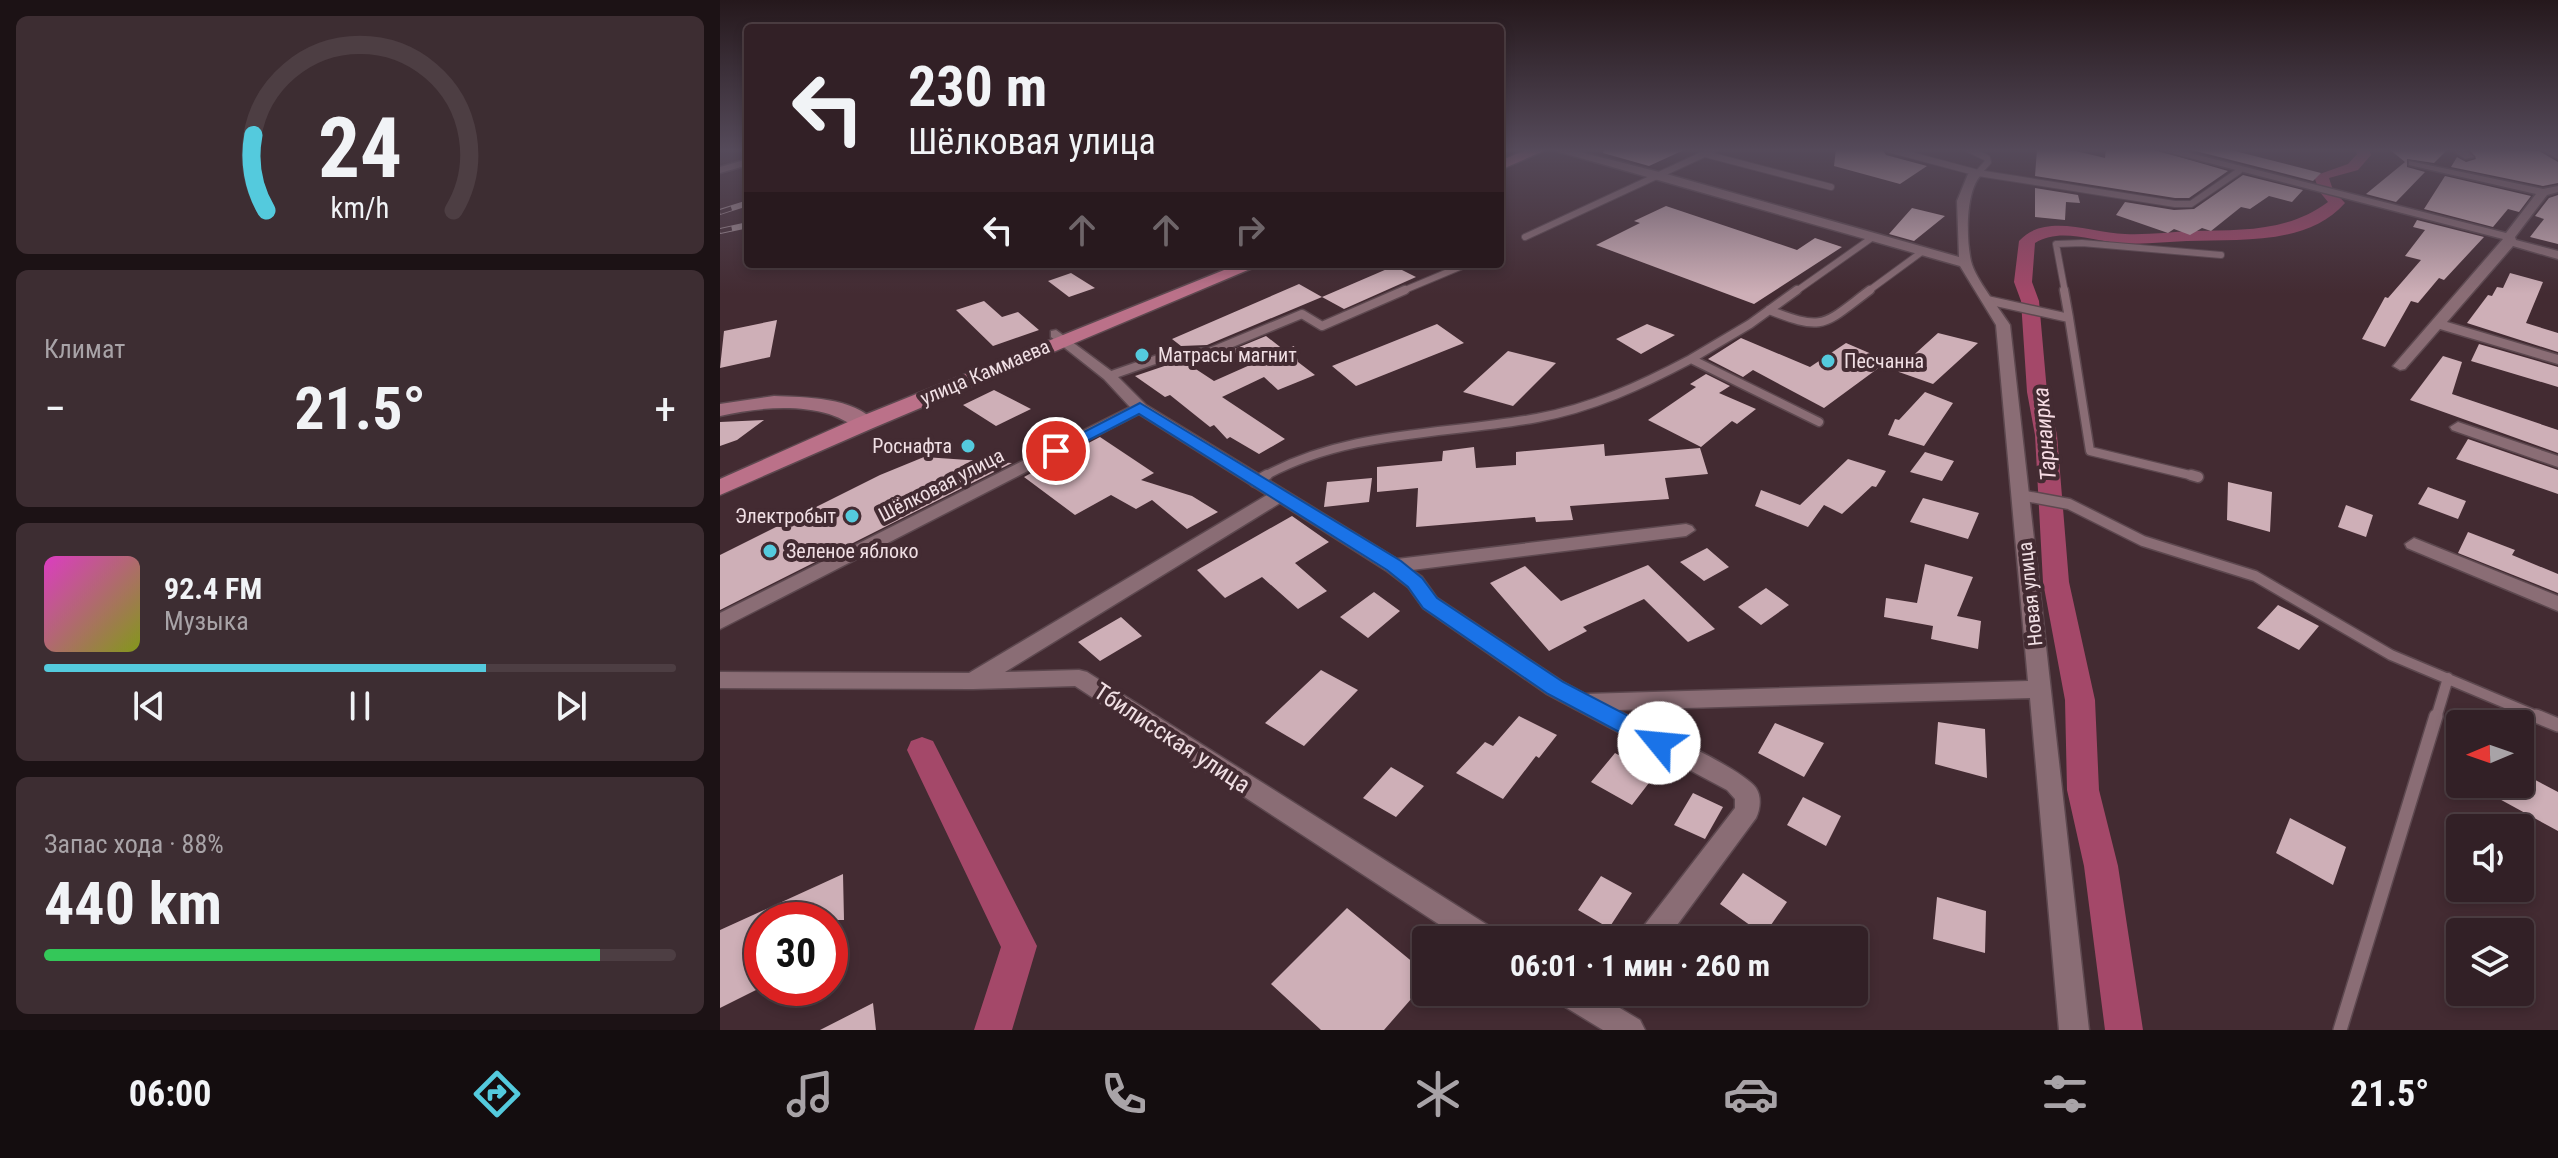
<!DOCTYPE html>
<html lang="ru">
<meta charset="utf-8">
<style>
body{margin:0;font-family:"Roboto Condensed",sans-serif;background:#3d2d32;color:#f1f3f6;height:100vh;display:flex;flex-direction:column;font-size:30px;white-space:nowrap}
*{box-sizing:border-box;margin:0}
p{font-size:26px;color:#a8a3a7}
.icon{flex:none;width:44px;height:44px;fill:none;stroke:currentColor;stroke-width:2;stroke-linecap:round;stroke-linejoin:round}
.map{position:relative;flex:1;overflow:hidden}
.side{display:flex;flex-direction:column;gap:16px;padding:16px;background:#1c1215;width:720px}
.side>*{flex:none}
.banner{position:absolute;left:24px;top:24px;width:760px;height:244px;border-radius:8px;box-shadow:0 4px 12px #0003,0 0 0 2px #4d3e43;background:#322026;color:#f1f3f6;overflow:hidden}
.needle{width:52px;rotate:268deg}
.fabs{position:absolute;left:1726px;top:710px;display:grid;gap:16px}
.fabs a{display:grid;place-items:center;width:88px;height:88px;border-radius:8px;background:#322026;box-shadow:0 4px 12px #0003,0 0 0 2px #4d3e43;font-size:40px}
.speed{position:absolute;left:24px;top:902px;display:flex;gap:16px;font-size:40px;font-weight:700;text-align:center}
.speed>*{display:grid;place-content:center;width:104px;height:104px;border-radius:50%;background:#322026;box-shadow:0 4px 12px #0003,0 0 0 2px #4d3e43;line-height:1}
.speed .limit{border:12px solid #d22;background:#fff;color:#111}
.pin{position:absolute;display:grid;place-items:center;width:68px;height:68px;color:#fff;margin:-34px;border:4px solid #fff;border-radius:50%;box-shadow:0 2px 8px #0007}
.me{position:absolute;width:88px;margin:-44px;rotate:298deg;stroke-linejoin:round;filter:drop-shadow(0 0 6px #0008)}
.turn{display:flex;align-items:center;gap:28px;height:168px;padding:0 32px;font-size:36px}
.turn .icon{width:104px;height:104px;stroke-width:2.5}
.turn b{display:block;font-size:56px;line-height:68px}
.lanes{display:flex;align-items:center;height:76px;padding:0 32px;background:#0003;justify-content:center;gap:40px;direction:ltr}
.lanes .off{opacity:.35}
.big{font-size:60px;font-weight:700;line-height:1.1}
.side .tile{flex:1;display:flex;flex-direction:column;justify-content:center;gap:12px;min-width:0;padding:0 28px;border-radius:12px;background:#3d2d32}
.side .dial{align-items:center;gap:0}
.dial svg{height:208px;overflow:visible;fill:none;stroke:#4d3e43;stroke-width:7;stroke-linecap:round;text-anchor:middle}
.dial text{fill:#f1f3f6;stroke:none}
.song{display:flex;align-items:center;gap:24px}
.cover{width:96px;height:96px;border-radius:12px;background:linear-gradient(135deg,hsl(310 70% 55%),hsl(70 70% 35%))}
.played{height:8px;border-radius:4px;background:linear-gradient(90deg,#54cadd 70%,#4d3e43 70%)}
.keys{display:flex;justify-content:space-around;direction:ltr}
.heat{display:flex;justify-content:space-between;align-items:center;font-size:44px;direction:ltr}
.charge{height:12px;border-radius:6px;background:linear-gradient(90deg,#34c759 88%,#4d3e43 0)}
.trip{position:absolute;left:692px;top:926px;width:456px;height:80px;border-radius:8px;background:#322026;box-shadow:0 4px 12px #0003,0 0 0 2px #4d3e43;font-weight:700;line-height:80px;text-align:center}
.dock{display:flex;height:128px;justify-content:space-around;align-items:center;background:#140d0f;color:#a8a3a7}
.dock .icon{width:56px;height:56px}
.dock .on{color:#54cadd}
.dock b{font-size:36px;color:#f1f3f6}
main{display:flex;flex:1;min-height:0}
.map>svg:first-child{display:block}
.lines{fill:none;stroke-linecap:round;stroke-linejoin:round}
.canal{fill:#a44869;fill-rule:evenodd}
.building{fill:#ceafb7}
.lane-far3-casing{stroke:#5d484f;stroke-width:8}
.lane-far2-casing{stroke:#5d484f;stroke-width:11}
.lane-far1-casing{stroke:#5d484f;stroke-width:13}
.lane-casing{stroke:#5d484f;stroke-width:16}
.street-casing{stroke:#5d484f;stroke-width:3}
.secondary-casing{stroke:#5d484f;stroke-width:3}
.primary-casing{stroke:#5d484f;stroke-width:3}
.lane-far3{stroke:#8a6d75;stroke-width:6}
.lane-far2{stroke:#8a6d75;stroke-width:8}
.lane-far1{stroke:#8a6d75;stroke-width:10}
.lane{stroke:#8a6d75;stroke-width:13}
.street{fill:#8a6d75;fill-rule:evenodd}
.secondary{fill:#a26f7f;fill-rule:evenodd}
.primary{fill:#bb7189;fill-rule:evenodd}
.rail-casing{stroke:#a28e94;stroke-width:6}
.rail{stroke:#432b32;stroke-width:4;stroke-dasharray:12;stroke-linecap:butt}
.route{fill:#1a73e8;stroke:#114b97;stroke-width:2}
.poi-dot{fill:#54cadd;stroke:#432b32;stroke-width:3}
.labels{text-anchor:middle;stroke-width:8;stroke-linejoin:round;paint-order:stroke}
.poi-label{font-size:20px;fill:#f0dfe4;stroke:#432b32;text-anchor:start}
.street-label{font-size:20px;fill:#f0dfe4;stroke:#432b32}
.water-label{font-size:22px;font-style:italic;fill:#f7dce4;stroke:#432b32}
.near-street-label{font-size:24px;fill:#f0dfe4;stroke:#432b32}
</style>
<main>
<section class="side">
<div class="tile dial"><svg viewBox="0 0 100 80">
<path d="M14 69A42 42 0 1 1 86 69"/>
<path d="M14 69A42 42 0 0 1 9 40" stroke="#54cadd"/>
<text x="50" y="56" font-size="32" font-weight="700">24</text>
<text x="50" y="72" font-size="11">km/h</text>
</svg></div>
<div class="tile"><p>Климат</p>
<div class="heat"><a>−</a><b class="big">21.5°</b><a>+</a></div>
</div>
<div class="tile">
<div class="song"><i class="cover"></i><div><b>92.4 FM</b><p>Музыка</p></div></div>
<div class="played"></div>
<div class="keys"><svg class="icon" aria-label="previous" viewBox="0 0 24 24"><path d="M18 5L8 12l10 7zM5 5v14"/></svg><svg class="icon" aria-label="pause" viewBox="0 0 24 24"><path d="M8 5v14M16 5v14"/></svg><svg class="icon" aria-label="next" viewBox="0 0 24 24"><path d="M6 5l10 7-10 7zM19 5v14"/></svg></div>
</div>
<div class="tile"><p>Запас хода · 88%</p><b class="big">440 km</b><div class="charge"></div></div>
</section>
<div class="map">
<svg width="1838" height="1030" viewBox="0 0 1838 1030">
<rect width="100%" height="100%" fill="#432b32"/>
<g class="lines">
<path class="canal" d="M1635,149H1649L1651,155L1638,170L1609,178L1613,190L1625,203C1587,246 1518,239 1467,241C1444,242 1422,245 1399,243C1372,241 1340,227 1315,243L1312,282L1319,301L1327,392L1337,435L1349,582L1375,700L1379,790L1398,866L1423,1030H1385L1364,866L1347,790L1345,700L1323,582L1315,435L1307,392L1301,301L1294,282L1299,241C1325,212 1372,233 1405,234C1428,235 1450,232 1473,231C1521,230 1568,232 1608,202L1599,191L1594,176L1628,164L1637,154Z
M202,737L213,741L317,946L292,1030H254L281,947L187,750L191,741Z"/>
</g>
<path class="building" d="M884,149H966L929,166L883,153Z
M1116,149H1162L1166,155L1207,166L1180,184L1114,166Z
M1317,149L1356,151L1385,158L1386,149H1432L1508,171L1469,198H1455L1315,176Z
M1468,149H1507L1601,173L1593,181Z
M1669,149H1728L1714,163L1687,159V167L1705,172L1676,202L1646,194L1685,162Z
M1750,150L1819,151L1838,162V183L1823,186L1731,167L1737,157L1746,162L1756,159Z
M1523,175L1583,190L1572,202L1549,196L1530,209L1521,207L1491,231L1482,228L1470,235L1454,229L1448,233L1396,215L1405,202L1454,210L1474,209Z
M1725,176L1811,196L1799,212L1788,209L1773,227L1704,209Z
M1315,188L1358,195L1360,203L1346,202L1345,220L1315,217Z
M1838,195V244L1810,237L1824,219L1815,216L1829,198Z
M946,206L1077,250L1095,238L1122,247L1034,304L876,245L920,223L914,221Z
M1192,208L1225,216L1194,241L1169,234Z
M1697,220L1764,237L1724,280L1719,278L1698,303L1691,301L1665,347L1642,339L1665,297L1668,298L1701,260L1685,256L1705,230L1693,227Z
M674,266L696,277L624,309L602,297Z
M351,273L375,288L349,297L328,281Z
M1790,273L1823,282L1806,323L1838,333V352L1747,323L1768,295L1772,296L1777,287L1783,288Z
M579,284L602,297L487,345L461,346L452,339Z
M264,301L282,317L298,312L319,330L273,346L236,310Z
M57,320L50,357L0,368L4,331Z
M717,324L744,343L636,386L612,366Z
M927,324L955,335L921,354L896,339Z
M1218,333L1258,343L1213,384L1176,371Z
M546,336L564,350L574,346L578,362L595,375L558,390L544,377L502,397L565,439L539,454L510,437L507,439L494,425L490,427L450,395L445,397L415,376L462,360L494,381L530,365L512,350Z
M1021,338L1090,367L1126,343L1168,361L1104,408L1033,370L1023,377L988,359Z
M1759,344L1838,367V387L1751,361Z
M788,351L836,363L793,406L743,392Z
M1723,356L1742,362L1732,394L1838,430V453L1690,400Z
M986,374L1010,386L999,393L1036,409L1017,424L1012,421L981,447L928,420L976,387L970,384Z
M274,390L311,409L276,426L243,405Z
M1205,392L1233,403L1204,446L1168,435L1175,419L1179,420Z
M44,420L17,440L0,446V422Z
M380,437L434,473L421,480L472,496L498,512L467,529L432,500L416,509L391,495L355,515L304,477L326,465L338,466L332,462Z
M1748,439L1838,470V494L1736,459Z
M884,444L885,456L980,448L988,474L945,478L949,499L850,506L853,520L816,522L815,517L696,527L698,488L657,492V467L722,461L723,451L754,447L756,468L796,465V452Z
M1205,452L1234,461L1222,481L1190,472Z
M204,457L292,463L0,610V555L160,475Z
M1128,459L1166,471L1156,487L1152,486L1122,514L1104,505L1088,527L1035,506L1041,490L1080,505Z
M652,478L649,502L604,507L607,482Z
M1508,482L1552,492L1550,532L1507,520Z
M1708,487L1746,501L1738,519L1698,504Z
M1203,498L1259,513L1248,539L1190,522Z
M1626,505L1653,515L1646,537L1618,527Z
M572,516L609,542L575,563L607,591L578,609L542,577L505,598L477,570Z
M1748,532L1795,550L1792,555L1838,574V593L1738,553Z
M987,548L1009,567L984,581L960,562Z
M1205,564L1253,577L1237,616L1261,621L1258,649L1211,639L1213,626L1164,617L1166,598L1197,603Z
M928,565L995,629L968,642L924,599L863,627L867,631L829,651L770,583L805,566L841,601Z
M1046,588L1069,605L1041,625L1018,607Z
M654,592L680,611L648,638L620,617Z
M1558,605L1599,626L1579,650L1537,628Z
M401,617L422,636L380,661L358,642Z
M601,670L638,690L584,746L545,723Z
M799,716L837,735L819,758L816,756L783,799L736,773L765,742L773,746Z
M1218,722L1265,729L1267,778L1215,764Z
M1055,723L1104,743L1084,777L1038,753Z
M895,753L935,775L912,805L871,782Z
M671,767L704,786L676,817L643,798Z
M1800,772L1838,792V831L1752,784H1800Z
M973,793L1003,807L985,839L954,825Z
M1083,797L1121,816L1106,846L1067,825Z
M1570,818L1626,847L1613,885L1556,853Z
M1023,873L1067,902L1044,935L1000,904Z
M123,874L124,920H42V987L0,1008V930Z
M881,876L912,893L889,928L858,910Z
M1217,897L1266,911L1265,953L1213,939Z
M627,908L706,973V982L664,1030H601L551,984Z
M153,1003L156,1030H100Z"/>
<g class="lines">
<g class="lane-far3-casing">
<path id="lane-far3" d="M1168,149L1258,173L1455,204H1471L1519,171
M1248,149L1267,158L1268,162L1258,173
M985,154L1111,187
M805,237L995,149
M680,292L747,264
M1075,292L1153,237
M1147,292L1203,251
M1345,292L1336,244L1362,243L1501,255"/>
</g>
<g class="lane-far2-casing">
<path id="lane-far2" d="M1344,290L1349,318
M1267,300L1349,318L1370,451L1478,477
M1049,310C1105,332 1103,325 1150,290
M971,359L1030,324L1077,290
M389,376L452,354L490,352L582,314L602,326L685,290
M543,477C628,430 724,435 817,418C872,408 922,385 971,359L1099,422"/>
</g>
<g class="lane-far1-casing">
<path id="lane-far1" d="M1471,475L1478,477
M535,482L547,475
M1300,495L1349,504L1423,541L1535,576L1671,655L1821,718
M1716,718L1728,678"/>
</g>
<g class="lane-casing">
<path id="lane" d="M1816,716L1838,725
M1620,1030L1716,716"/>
</g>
<g class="street-casing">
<path id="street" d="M829,149H848L943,173L1239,257L1237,201L1248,174L1258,170L1263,173C1245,188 1246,239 1251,261C1255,279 1280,309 1290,325L1369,1030H1339L1310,698L897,710C925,725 1022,768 1036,788C1042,797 1040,810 1036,818L946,940H916L920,931L1015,808V799L1007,790L827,694L703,608L688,587L667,571L560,503L285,672L359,670L367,672L777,931L781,940H743L355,686L253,689L0,688V672L249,673L547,495L419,414L0,629V613L410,407L384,379L331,337V331L336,330L394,373L426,405L677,559L966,524L972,526L975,530L966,536L692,570L702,577L717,598L843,682L865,694L1308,681L1276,325L1240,266Z
M1435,149H1454L1786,233L1816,194L1689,165V161L1823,189L1838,186V192L1827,195L1795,237L1796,240L1838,251V259L1793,246L1727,322L1838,355V364L1720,329L1685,369L1680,370L1673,366L1783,239Z
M1731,149H1744L1754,157L1745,159Z
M1821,149L1838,152V159Z
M28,159V165L0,173V167Z
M1738,422L1838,456V467L1732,430L1730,427Z
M1694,538L1838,596V611L1687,548L1685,544Z
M833,992H906L898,1007L920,1020L925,1030H883L837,1002Z"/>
</g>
<g class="secondary-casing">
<path id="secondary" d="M54,396C84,397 135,397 156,423L145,429C132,426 122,418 109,414C75,404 35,408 0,416V404Z"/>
</g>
<g class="primary-casing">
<path id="primary" d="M808,149H828L780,170V161Z
M519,264H542L153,428L0,495V479L137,418Z"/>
</g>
<use href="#lane-far3" class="lane-far3"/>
<use href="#lane-far2" class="lane-far2"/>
<use href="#lane-far1" class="lane-far1"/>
<use href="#lane" class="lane"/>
<use href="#street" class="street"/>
<use href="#secondary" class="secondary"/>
<use href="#primary" class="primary"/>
<g class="rail-casing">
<path id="rail" d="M0,212L28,203
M0,231L28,225"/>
</g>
<use href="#rail" class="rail"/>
</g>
<linearGradient id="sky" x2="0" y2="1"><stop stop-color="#25181c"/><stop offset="0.51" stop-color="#554a5a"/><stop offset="1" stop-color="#554a5a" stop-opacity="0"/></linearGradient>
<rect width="1838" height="294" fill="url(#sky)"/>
<path class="route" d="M420,403L681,561L702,578L717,598L843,682L947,736L951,743L947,749L939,752L931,749L828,694L703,608L688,587L667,570L419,414L342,454H330L327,451Z"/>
<g class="poi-dot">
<circle cx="422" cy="355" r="8"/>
<circle cx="1108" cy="361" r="8"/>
<circle cx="248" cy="446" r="8"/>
<circle cx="132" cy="516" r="8"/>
<circle cx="50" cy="551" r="8"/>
</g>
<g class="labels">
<g class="poi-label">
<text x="438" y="362">Матрасы магнит</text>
<text x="1124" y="368">Песчанна</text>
<text x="232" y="453" text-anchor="end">Роснафта</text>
<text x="116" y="523" text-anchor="end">Электробыт</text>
<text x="66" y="558">Зеленое яблоко</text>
</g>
<g class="street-label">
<text transform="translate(265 372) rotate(-23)" y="7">улица Каммаева</text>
<text transform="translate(221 485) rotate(-27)" y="7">Шёлковая улица</text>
<text transform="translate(1310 594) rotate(-96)" y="7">Новая улица</text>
</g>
<g class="water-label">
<text transform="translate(1324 434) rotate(-95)" y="8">Тарнаирка</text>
</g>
<g class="near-street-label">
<text transform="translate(452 738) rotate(33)" y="8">Тбилисская улица</text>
</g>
</g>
</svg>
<div class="fabs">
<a><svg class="needle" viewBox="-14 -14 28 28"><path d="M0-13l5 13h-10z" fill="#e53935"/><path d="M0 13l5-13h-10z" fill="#a8a3a7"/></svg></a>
<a><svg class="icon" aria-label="sound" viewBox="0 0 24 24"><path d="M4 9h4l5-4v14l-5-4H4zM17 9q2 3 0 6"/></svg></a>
<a><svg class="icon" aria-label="layers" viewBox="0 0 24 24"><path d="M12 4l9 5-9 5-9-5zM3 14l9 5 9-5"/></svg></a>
</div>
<div class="speed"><div class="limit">30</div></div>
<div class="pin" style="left:336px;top:451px;background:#d93025"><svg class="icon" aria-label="arrive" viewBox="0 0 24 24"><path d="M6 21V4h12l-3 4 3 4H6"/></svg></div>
<svg class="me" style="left:939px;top:743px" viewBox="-20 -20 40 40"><circle r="19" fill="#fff"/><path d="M0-13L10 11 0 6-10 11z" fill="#1a73e8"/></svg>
<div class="trip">06:01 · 1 мин · 260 m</div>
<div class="banner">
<div class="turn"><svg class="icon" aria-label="left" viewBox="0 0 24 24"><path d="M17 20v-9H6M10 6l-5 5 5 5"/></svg><div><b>230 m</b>Шёлковая улица</div></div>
<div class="lanes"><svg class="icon" aria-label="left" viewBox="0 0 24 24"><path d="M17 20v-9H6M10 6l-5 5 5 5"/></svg><svg class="icon off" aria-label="ahead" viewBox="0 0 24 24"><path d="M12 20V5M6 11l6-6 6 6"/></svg><svg class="icon off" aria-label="ahead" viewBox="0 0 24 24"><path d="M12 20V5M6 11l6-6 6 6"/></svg><svg class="icon off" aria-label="right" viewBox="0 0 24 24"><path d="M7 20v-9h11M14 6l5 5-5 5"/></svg></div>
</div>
</div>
</main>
<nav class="dock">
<b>06:00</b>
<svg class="icon on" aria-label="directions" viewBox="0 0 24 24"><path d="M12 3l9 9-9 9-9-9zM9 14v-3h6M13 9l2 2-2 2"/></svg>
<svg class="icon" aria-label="music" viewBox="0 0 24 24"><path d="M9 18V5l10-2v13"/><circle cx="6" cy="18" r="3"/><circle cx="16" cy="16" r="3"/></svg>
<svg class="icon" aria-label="phone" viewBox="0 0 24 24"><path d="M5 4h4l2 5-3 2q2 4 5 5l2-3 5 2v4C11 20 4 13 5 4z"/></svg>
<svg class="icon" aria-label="climate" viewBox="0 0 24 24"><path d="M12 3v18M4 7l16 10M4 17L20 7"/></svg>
<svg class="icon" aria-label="car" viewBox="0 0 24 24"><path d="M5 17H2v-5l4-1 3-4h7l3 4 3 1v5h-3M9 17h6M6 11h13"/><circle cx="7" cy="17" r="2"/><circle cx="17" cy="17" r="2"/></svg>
<svg class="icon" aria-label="filters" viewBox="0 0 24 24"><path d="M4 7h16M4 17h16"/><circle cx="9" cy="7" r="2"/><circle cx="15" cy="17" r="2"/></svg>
<b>21.5°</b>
</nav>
